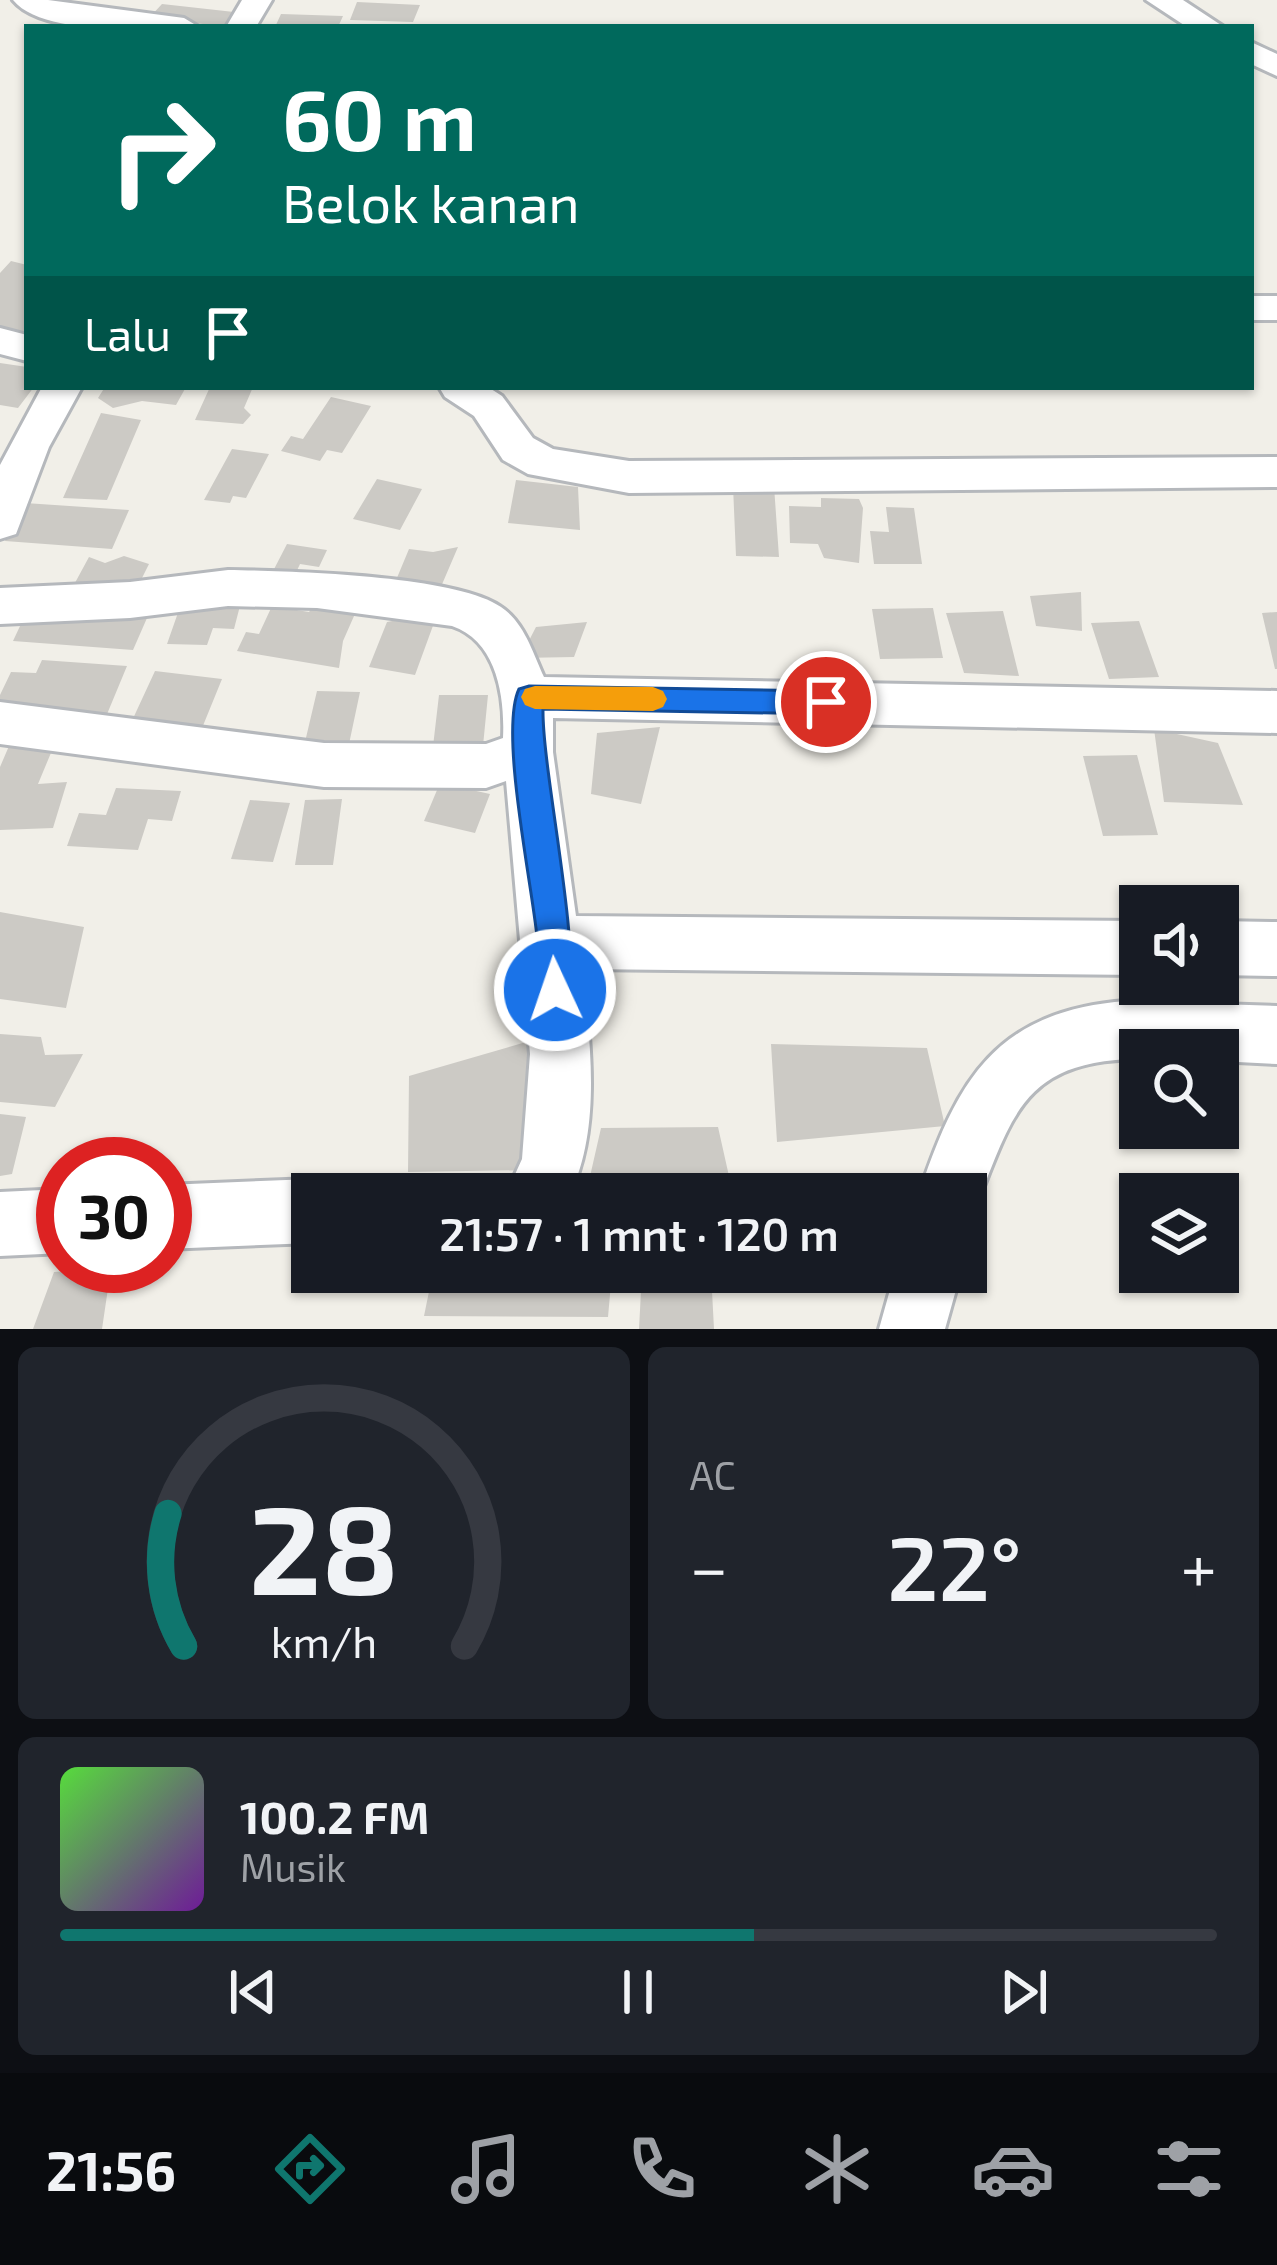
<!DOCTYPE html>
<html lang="id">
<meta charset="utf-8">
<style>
body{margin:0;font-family:"Exo 2",sans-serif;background:#20242c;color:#f1f3f6;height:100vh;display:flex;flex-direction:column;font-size:45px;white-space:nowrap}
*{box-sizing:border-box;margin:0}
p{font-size:39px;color:#9ea1a6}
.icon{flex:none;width:66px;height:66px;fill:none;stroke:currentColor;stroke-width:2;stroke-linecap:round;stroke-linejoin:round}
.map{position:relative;height:1329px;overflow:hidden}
.sheet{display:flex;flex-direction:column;gap:18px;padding:18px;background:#0d0f14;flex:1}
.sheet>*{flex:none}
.banner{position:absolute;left:24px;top:24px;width:1230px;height:366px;border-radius:0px;box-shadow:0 3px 9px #0004;background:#00695c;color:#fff;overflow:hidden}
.tools{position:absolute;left:1119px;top:885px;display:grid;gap:24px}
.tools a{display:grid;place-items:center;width:120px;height:120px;border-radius:0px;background:#171b24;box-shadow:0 3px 9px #0004;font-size:60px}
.speed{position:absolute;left:36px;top:1137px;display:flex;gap:24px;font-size:60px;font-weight:700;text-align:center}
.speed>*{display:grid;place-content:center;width:156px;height:156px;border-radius:50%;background:#171b24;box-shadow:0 3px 9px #0004;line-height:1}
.speed .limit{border:18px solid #d22;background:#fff;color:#111}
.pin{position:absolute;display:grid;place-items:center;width:102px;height:102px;color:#fff;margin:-51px;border:6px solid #fff;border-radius:50%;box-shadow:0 3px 12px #0007}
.me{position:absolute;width:132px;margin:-66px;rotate:357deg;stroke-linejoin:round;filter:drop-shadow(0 0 9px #0008)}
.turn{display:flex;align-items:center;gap:42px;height:252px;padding:0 60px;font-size:54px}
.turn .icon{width:156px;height:156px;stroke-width:2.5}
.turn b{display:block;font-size:84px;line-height:102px}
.then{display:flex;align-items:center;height:114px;padding:0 60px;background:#0003;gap:24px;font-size:45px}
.big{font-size:90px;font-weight:600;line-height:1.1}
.sheet .card{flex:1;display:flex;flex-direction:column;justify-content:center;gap:18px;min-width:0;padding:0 42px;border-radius:18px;background:#20242c}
.sheet .dial{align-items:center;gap:0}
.dial svg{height:312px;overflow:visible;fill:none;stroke:#363941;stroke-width:7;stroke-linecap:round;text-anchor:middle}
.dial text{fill:#f1f3f6;stroke:none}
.song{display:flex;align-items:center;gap:36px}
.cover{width:144px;height:144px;border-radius:18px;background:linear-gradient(135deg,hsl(110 70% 55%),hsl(280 70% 35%))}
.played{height:12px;border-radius:6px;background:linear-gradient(90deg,#0f766e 60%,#363941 60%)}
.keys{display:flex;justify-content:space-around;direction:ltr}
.heat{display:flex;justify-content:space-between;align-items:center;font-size:66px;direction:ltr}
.sheet .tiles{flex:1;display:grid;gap:18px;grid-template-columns:1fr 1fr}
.card:last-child{grid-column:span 2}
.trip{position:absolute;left:291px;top:1173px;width:696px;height:120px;border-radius:0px;background:#171b24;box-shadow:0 3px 9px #0004;font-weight:600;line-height:120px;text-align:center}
.tab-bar{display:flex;height:192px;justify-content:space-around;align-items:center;background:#090b0e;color:#9ea1a6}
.tab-bar .icon{width:84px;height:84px}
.tab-bar .current{color:#0f766e}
.tab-bar b{font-size:54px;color:#f1f3f6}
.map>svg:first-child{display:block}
.building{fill:#cccac5}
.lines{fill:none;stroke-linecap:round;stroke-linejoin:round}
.minor-casing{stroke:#b5b8bc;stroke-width:6}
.minor{fill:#fff;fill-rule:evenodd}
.route{fill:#1a73e8;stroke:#114b97;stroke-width:3}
.slow{fill:#f59e0b}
</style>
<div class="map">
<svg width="1277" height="1329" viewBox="0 0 1277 1329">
<rect width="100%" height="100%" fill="#f1efe8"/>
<path class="building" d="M357,2L420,5L413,22L350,20Z
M162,4L243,13L230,27L149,18Z
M281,14L343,16L338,27H275Z
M11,261L27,265V332H0V273Z
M0,363L27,367L24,379L27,387H34L18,408L0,405Z
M105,387H186L176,405L142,401L113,408L98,398Z
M210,387H253L244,408L251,415L243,424L195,420Z
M331,397L371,406L342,453L327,450L320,461L281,451L291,436L303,439Z
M101,413L141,420L107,500L63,498Z
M232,449L269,454L246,498L233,496L230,503L204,500Z
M377,479L422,489L400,530L353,519Z
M516,480L578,487L580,530L508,523Z
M733,486H774L779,557L736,556Z
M821,498L859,499L863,508L859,563L824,558L818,544L790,543L789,506L821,507Z
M25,503L129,510L112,549L5,541Z
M886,507L914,508L922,564H874L870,531L889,532Z
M287,544L327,550L319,567L300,564L293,579L271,575Z
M458,547L440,589L394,585L409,549L433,552Z
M124,556L149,564L131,600L70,592L89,557L105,563Z
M1081,592L1082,631L1036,626L1030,596Z
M242,598L234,629L213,628L207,645L167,644L180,607Z
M318,600L358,607L343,641L339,668L237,651L246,632L259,634L272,606L309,612Z
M933,608L943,658L880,659L872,609Z
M28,609L147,618L133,650L13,641Z
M1003,611L1019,676L964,673L946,613Z
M438,612L415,675L369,667L387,622Z
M1277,612V669H1275L1262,613Z
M1139,621L1159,677L1109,679L1091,623Z
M587,622L574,657L520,658L536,627Z
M42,660L127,666L105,719L0,710V695L11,672L36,673Z
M155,671L222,679L200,733L130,725Z
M317,691L360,692L349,744L305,742Z
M439,695H488L482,756L432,755Z
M660,727L641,804L591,794L597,733Z
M1154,729L1218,743L1243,805L1164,802Z
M9,746L53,748L38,784L67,782L53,828L0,830V767Z
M1137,755L1158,835L1103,836L1083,756Z
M440,783L490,794L475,833L424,821Z
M116,788L181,791L172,821L148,819L138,850L67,846L79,813L106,815Z
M342,799L333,865H295L305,800Z
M250,800L290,803L273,862L231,859Z
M0,912L84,927L66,1008L0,999Z
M0,1034L41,1037L45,1055L83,1054L55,1107L0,1102Z
M533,1040L532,1170L408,1172L409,1076Z
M771,1044L927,1048L945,1126L777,1142Z
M0,1114L26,1117L12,1174L0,1176Z
M718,1127L733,1194H586L601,1128Z
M111,1268L102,1329H33L54,1272Z
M433,1272H612L608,1317L424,1316Z
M642,1272H711L714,1329H639Z"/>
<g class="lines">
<g class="minor-casing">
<path id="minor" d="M13,0H48L184,18L199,27C152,27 44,38 13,0Z
M242,0H272L256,27H226Z
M1146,0H1183L1224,27H1187Z
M1251,42L1277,54V76L1251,64Z
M1251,296H1277V320H1251Z
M0,328L27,335V361L0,354Z
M42,387H82L49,447L16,534L0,539V465Z
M439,387H488L502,396L533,438L553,449L629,461L1277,457V487L629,493L528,474L503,460L474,416L445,397Z
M228,570C288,571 455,575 501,607C524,622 533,653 544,677L1277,691V733L553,718V752L576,916L1140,921V975L582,969C590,1040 602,1127 570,1194H506L522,1159L530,1054L506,781L486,788L324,787L0,744V702L324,743L486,744L503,738C505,697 497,641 452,626L317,608L228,606L130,618L0,624V588L130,582Z
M1218,921L1277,922V976L1218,975Z
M1126,1001L1277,1006V1064L1218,1061V1050H1140V1059C1018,1060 1012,1120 972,1216L966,1219V1194H919C957,1079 997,1011 1126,1001Z
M312,1179L337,1194H312V1243L165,1249V1185Z
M63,1189V1253L0,1256V1192Z
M895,1272H961L945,1329H879Z"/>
</g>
<use href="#minor" class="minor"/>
</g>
<path class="route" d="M529,686L826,691L836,694L840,702L836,711L826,714L543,709C542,773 584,958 566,1001L555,1006L543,1001C535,981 539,959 537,937C532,884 499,731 519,689Z"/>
<path class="slow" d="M535,686L653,687L663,691L667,699L663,707L653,711L535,709L525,705L521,697L525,689Z"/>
</svg>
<div class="tools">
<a><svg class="icon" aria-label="sound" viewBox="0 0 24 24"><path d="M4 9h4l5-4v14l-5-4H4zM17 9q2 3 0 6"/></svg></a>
<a><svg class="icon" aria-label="search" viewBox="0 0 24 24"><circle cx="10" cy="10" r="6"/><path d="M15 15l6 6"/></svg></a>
<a><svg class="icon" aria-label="layers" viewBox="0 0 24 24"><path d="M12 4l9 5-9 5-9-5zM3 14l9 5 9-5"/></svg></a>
</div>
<div class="speed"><div class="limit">30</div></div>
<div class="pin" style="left:826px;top:702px;background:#d93025"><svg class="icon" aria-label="arrive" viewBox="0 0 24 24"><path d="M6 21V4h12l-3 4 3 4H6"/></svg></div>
<svg class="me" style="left:555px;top:990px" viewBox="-20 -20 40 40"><circle r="17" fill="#1a73e8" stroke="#fff" stroke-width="3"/><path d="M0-11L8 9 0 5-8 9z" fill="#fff"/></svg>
<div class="trip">21:57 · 1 mnt · 120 m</div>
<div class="banner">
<div class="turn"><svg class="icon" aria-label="right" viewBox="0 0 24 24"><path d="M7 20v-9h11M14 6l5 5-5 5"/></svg><div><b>60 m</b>Belok kanan</div></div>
<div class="then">Lalu<svg class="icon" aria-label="arrive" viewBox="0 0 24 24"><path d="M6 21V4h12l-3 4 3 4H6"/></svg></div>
</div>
</div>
<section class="sheet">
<div class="tiles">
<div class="card dial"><svg viewBox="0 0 100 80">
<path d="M14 69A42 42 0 1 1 86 69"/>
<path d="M14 69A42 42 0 0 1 10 35" stroke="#0f766e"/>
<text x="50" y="56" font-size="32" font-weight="700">28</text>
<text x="50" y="72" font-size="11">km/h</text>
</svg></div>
<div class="card"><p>AC</p>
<div class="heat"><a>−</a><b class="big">22°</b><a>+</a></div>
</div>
<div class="card">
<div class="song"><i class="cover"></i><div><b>100.2 FM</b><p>Musik</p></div></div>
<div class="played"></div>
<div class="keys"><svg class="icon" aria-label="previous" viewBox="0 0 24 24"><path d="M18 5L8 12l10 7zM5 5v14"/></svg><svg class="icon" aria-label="pause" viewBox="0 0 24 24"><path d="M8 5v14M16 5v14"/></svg><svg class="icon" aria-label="next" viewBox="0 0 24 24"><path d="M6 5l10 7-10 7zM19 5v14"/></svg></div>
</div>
</div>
</section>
<nav class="tab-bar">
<b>21:56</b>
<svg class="icon current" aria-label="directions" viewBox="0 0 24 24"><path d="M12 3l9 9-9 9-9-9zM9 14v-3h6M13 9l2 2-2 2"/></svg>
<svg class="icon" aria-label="music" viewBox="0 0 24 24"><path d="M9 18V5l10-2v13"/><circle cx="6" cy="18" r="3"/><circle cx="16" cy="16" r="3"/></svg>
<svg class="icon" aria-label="phone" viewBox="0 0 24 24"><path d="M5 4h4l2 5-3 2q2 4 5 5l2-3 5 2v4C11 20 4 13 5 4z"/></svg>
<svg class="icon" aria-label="climate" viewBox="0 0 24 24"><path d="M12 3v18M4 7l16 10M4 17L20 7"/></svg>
<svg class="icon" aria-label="car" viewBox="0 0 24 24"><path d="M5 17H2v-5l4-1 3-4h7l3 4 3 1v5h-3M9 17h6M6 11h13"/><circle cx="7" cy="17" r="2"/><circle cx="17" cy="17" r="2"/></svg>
<svg class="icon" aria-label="filters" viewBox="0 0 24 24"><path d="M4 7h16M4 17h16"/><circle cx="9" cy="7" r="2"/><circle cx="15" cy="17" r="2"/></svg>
</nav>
